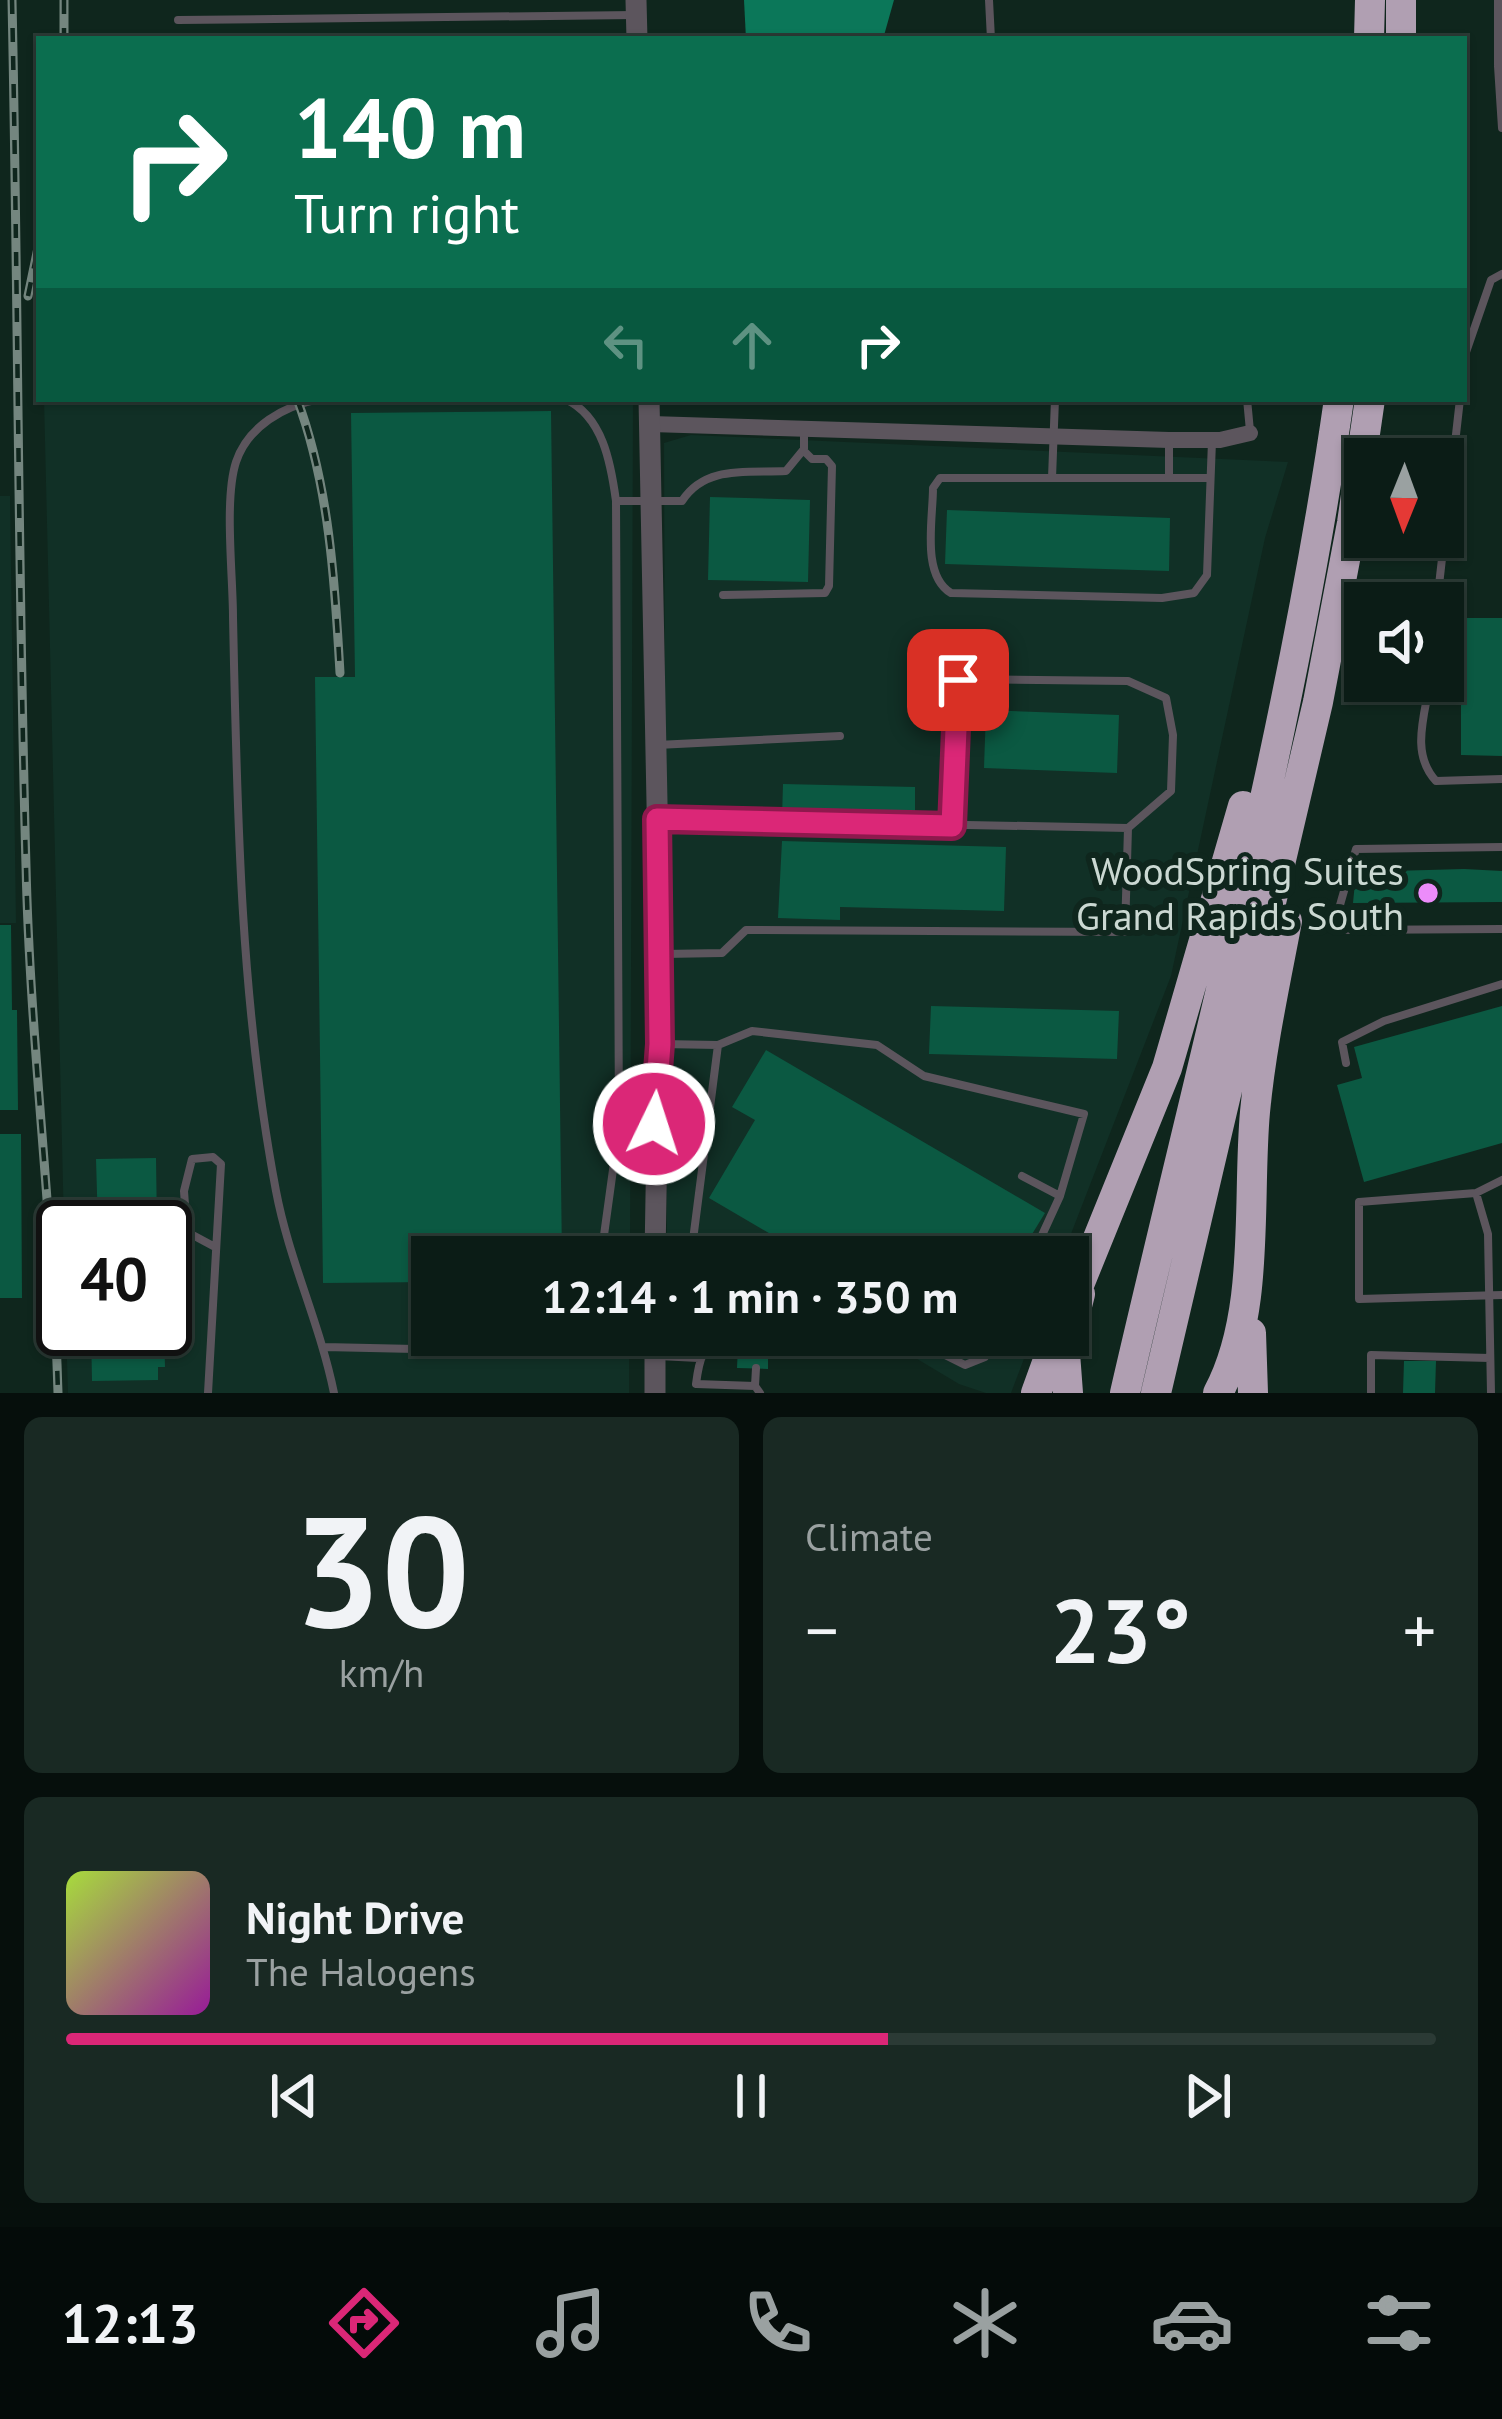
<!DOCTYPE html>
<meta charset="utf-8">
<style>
body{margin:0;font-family:"PT Sans",sans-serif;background:#192923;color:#f1f3f6;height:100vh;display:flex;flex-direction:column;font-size:45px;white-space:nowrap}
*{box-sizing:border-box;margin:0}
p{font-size:39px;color:#9aa1a1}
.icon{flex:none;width:66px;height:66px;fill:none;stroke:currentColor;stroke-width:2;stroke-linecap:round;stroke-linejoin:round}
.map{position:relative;height:1393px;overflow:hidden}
.panel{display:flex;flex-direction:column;gap:24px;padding:24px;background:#060f0c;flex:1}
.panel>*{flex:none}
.guide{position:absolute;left:36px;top:36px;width:1431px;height:366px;border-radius:0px;box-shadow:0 3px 9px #0004,0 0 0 3px #2b3a35;background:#0b6e4f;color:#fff;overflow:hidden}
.needle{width:78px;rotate:181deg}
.buttons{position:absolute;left:1344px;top:438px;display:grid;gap:24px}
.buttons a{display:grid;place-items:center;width:120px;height:120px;border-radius:0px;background:#0b1c16;box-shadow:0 3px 9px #0004,0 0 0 3px #2b3a35;font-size:60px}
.speed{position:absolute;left:36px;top:1200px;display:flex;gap:24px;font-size:60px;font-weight:700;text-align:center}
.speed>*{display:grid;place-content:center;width:156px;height:156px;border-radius:50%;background:#0b1c16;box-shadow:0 3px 9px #0004,0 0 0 3px #2b3a35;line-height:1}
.speed .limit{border:6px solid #111;border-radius:18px;background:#fff;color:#111}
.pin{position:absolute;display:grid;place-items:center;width:102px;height:102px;color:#fff;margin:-51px;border-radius:24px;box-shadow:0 6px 18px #0006}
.me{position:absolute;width:132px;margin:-66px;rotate:4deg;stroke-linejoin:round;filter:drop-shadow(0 0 9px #0008)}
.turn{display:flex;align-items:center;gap:42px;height:252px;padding:0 60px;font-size:54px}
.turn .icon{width:156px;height:156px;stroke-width:2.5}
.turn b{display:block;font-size:84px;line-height:102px}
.lanes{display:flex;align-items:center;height:114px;padding:0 60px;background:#0003;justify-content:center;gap:60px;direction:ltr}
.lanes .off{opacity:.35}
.big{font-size:90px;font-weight:600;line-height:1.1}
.panel .card{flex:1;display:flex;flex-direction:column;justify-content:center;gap:18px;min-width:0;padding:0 42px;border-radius:18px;background:#192923}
.panel .dial{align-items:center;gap:0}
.dial b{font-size:156px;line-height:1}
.song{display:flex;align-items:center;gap:36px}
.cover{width:144px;height:144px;border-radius:18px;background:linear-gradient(135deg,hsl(80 70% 55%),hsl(300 70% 35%))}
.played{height:12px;border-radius:6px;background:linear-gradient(90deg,#db2777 60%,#2b3a35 60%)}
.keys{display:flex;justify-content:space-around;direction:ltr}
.heat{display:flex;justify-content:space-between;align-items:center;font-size:66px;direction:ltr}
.panel .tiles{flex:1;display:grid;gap:24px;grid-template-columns:1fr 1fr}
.card:last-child{grid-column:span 2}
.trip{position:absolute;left:411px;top:1236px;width:678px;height:120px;border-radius:0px;background:#0b1c16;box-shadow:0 3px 9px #0004,0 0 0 3px #2b3a35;font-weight:600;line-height:120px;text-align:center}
.tab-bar{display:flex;height:192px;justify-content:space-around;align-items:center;background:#040b09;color:#9aa1a1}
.tab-bar .icon{width:84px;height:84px}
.tab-bar .current{color:#db2777}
.tab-bar b{font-size:54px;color:#f1f3f6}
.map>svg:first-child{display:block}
.built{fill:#113026}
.water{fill:#0b7759}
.building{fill:#0b5942}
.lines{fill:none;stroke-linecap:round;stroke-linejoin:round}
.service{stroke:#5c555d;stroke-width:8}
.minor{stroke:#5c555d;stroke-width:16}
.tertiary{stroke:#5c555d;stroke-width:21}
.motorway{stroke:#b09fb2;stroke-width:30}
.rail-casing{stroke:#74867f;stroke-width:9}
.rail{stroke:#0f261d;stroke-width:4.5;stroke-dasharray:14;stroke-linecap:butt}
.route-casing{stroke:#8e194d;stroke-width:30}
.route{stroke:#db2777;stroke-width:21}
.poi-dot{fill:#ec8cfa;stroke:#0f261d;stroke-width:4.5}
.labels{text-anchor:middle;stroke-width:12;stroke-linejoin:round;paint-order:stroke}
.poi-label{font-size:39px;fill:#cbd8d2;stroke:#0f261d;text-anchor:end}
</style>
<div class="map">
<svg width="1502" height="1393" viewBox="0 0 1502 1393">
<rect width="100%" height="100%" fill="#0f261d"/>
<path class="built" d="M44,399H633L630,1257H432V1335H629V1393H68L66,1329H165V1227H64Z
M691,435L1288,462L1265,538L1171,976L1062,1257L667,1253L664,443Z
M0,496H10L16,923H0Z
M877,1335H1033L1011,1393H986L959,1384Z"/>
<path class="water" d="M744,0H894L883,39H746Z"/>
<path class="building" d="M551,411L562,1257H432V1282L323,1283L315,677H355L351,413Z
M710,497L810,500L808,582L708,580Z
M947,510L1170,518L1169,571L945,564Z
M1461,618H1502V756L1461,755Z
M986,710L1119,715L1117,773L984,768Z
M783,784L915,787V814L849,813V820L782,818Z
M782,841L1006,847L1004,911L840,907V920L778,918Z
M1464,869L1502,871V902L1353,903L1356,872Z
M0,925H11L12,1010H17L18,1110H0Z
M931,1006L1119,1011L1117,1059L929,1054Z
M1502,1006V1143L1364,1182L1337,1085L1362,1078L1354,1047Z
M766,1050L1045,1213L1018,1257H810L709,1198L755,1120L732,1107Z
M0,1134H21L22,1298H0Z
M156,1158L157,1227H98L96,1159Z
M91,1329H164L165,1367H158V1380L92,1381Z
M738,1345L768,1346V1369L737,1368Z
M1404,1361H1436L1435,1393H1403Z"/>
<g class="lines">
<path class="service" d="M989,0L991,39
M1498,0V65H1502
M178,20L635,15
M1498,66L1502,128
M1464,358L1491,280L1502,274
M319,399C284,406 248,426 236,462C224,499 233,576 233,617C237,808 240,1002 276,1191C289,1260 320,1324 334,1393
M565,399C603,416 611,464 616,501
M1055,399L1052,478H940L933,488C933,519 921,575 951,593L1162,598L1194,593L1207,575L1212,441
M1247,399L1250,431
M1052,478H1210
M1169,478V443
M723,595L825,593L829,586L832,466L826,459H812L804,451
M1437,603L1460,399
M1430,681C1425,715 1410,753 1436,781L1502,779
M657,745L840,736
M659,819L1128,828L1171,791L1173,735L1166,698L1128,681L958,679L952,826
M1502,847L1356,849L1338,912L1339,930L1502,929
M664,954L722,953L746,930L1125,932L1128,828
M661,1044L718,1045L752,1031L877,1045L924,1076L1084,1114L1060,1196L1032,1257
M1346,1063L1342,1042L1384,1021L1502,984
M619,1126L616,501H682C705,465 747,473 786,471L804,449V428
M1022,1176L1060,1196
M1476,1193L1359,1202V1299L1502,1295
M656,1239C690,1240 730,1241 760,1257
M693,1240L718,1045
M601,1257L619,1126L653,1124
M727,1335C702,1344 699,1360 696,1384L755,1386L760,1393
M905,1335L965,1365L985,1357L996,1335
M756,1345V1335
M324,1347L461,1350L506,1335
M658,1356L699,1358
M755,1386L756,1368
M208,1393L221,1164L213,1157L192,1159L184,1191L187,1232L215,1247
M1371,1393V1355L1490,1358
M1491,1393L1488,1234L1476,1193L1502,1180"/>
<path class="minor" d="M651,424L1169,440H1220L1250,433"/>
<path class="tertiary" d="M636,0L637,39
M649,399L660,954L655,1257
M655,1335V1393"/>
<path class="motorway" d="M1369,39L1370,0
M1401,39V0
M1068,1312L1167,1068L1243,806
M1251,1333L1253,1393
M1036,1393L1057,1335
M1068,1393L1065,1353L1080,1294
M1125,1393C1201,1063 1291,735 1339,399
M1156,1393L1318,702L1352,523L1370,399
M1218,1393C1261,1313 1247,1200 1255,1112C1261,1048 1275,984 1287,921"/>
<g class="rail-casing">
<path id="rail" d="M12,0C18,288 18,577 26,866C30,1042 53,1217 58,1393
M64,0V39
M28,296L39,243
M297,399C329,484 335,583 340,673"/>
</g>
<use href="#rail" class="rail"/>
</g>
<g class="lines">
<g class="route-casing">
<path id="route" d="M654,1124L660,1044L657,819L952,826L958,680"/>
</g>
<use href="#route" class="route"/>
</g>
<circle class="poi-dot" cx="1428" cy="893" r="12"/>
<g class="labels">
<g class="poi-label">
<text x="1404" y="885">WoodSpring Suites<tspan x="1404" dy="45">Grand Rapids South</tspan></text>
</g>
</g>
</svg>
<div class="buttons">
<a><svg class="needle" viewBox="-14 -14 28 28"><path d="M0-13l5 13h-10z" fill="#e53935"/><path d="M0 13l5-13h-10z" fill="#9aa1a1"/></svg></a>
<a><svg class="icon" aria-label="sound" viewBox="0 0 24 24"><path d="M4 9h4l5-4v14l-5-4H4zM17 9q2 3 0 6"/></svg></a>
</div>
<div class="speed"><div class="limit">40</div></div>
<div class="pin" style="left:958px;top:680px;background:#d93025"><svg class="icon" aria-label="arrive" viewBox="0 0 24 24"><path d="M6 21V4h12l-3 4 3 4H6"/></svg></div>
<svg class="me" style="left:654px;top:1124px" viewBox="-20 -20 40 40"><circle r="17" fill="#db2777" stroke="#fff" stroke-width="3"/><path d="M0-11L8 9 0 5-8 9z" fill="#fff"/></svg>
<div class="trip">12:14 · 1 min · 350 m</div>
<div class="guide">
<div class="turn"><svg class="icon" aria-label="right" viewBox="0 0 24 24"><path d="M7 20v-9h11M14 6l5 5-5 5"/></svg><div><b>140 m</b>Turn right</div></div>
<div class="lanes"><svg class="icon off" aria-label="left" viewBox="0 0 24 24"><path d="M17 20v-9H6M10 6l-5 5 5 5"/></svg><svg class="icon off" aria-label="ahead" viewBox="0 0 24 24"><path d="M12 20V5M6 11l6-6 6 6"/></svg><svg class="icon" aria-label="right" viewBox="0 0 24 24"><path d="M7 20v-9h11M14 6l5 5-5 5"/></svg></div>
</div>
</div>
<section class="panel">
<div class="tiles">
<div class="card dial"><b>30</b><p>km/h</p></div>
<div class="card"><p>Climate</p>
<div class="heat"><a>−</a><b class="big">23°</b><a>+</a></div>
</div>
<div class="card">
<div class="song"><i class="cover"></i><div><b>Night Drive</b><p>The Halogens</p></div></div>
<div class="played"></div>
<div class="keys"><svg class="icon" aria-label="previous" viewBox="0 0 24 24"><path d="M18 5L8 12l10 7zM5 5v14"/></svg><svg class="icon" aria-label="pause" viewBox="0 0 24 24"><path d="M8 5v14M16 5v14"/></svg><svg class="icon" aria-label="next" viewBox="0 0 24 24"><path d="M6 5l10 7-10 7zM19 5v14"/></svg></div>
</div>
</div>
</section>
<nav class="tab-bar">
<b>12:13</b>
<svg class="icon current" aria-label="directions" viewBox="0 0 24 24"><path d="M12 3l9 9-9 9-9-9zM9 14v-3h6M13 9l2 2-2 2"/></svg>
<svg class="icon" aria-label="music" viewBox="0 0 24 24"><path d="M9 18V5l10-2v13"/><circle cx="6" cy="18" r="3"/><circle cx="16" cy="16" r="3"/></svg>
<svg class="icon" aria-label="phone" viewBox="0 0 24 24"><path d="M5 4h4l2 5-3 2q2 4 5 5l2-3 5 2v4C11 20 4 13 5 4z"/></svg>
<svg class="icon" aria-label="climate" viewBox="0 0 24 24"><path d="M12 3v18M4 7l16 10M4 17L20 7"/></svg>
<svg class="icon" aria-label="car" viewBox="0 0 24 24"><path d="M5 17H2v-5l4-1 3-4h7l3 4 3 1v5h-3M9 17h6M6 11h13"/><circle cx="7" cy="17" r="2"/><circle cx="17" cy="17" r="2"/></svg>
<svg class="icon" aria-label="filters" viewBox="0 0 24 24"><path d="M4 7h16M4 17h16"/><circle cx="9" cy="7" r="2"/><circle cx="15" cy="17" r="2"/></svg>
</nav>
